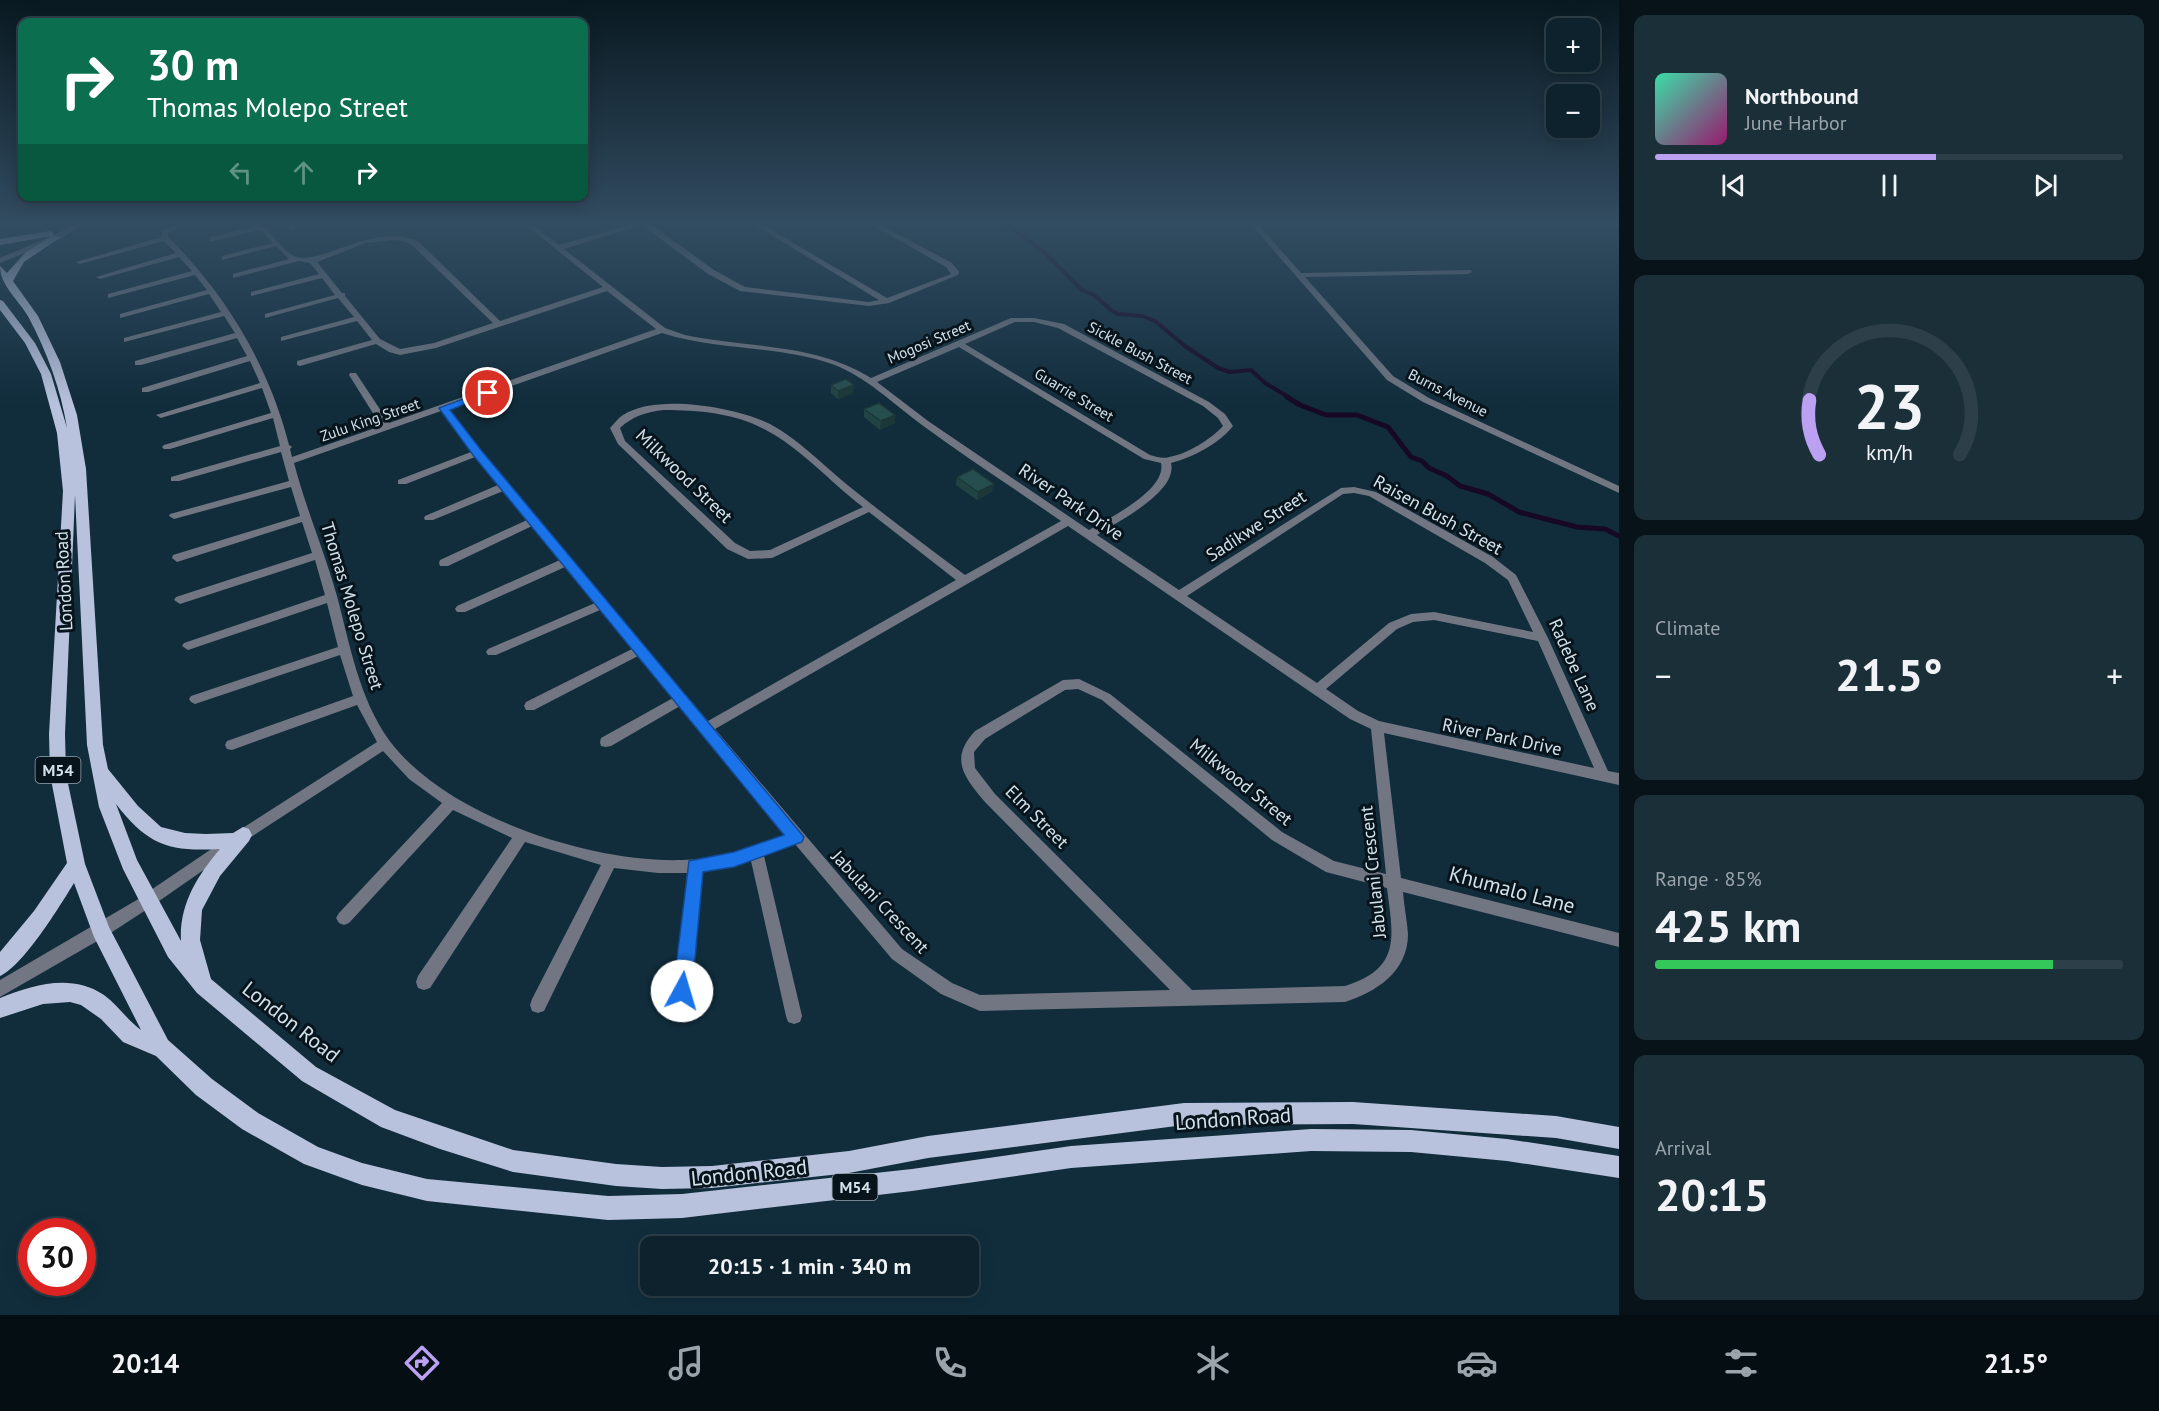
<!DOCTYPE html>
<meta charset="utf-8">
<style>
body{margin:0;font-family:"PT Sans",sans-serif;background:#1b2f39;color:#f1f3f6;height:100vh;display:flex;flex-direction:column;font-size:22px;white-space:nowrap}
*{box-sizing:border-box;margin:0}
p{font-size:20px;color:#9aa4aa}
.icon{flex:none;width:33px;height:33px;fill:none;stroke:currentColor;stroke-width:2;stroke-linecap:round;stroke-linejoin:round}
.map{position:relative;flex:1;overflow:hidden}
.details{display:flex;flex-direction:column;gap:15px;padding:15px;background:#071319;width:540px}
.details>*{flex:none}
.top-card{position:absolute;left:18px;top:18px;width:570px;height:183px;border-radius:12px;box-shadow:0 3px 15px #0003,0 0 0 2px #2d3f49;background:#0b6e4f;color:#fff;overflow:hidden}
.buttons{position:absolute;left:1546px;top:18px;display:grid;gap:12px}
.buttons a{display:grid;place-items:center;width:54px;height:54px;border-radius:12px;background:#0d222d;box-shadow:0 3px 15px #0003,0 0 0 2px #2d3f49;font-size:30px}
.speed{position:absolute;left:18px;top:1218px;display:flex;gap:12px;font-size:30px;font-weight:700;text-align:center}
.speed>*{display:grid;place-content:center;width:78px;height:78px;border-radius:50%;background:#0d222d;box-shadow:0 3px 15px #0003,0 0 0 2px #2d3f49;line-height:1}
.speed .limit{border:9px solid #d22;background:#fff;color:#111}
.pin{position:absolute;display:grid;place-items:center;width:51px;height:51px;color:#fff;margin:-26px;border:3px solid #fff;border-radius:50%;box-shadow:0 2px 6px #0007}
.me{position:absolute;width:66px;margin:-33px;rotate:6deg;stroke-linejoin:round;filter:drop-shadow(0 0 4px #0008)}
.turn{display:flex;align-items:center;gap:21px;height:126px;padding:0 30px;font-size:27px}
.turn .icon{width:78px;height:78px;stroke-width:2.5}
.turn b{display:block;font-size:42px;line-height:51px}
.lanes{display:flex;align-items:center;height:57px;padding:0 30px;background:#0003;justify-content:center;gap:30px;direction:ltr}
.lanes .off{opacity:.35}
.big{font-size:45px;font-weight:700;line-height:1.1}
.details .widget{flex:1;display:flex;flex-direction:column;justify-content:center;gap:9px;min-width:0;padding:0 21px;border-radius:12px;background:#1b2f39}
.details .dial{align-items:center;gap:0}
.dial svg{height:156px;overflow:visible;fill:none;stroke:#2d3f49;stroke-width:7;stroke-linecap:round;text-anchor:middle}
.dial text{fill:#f1f3f6;stroke:none}
.song{display:flex;align-items:center;gap:18px}
.cover{width:72px;height:72px;border-radius:9px;background:linear-gradient(135deg,hsl(160 70% 55%),hsl(320 70% 35%))}
.played{height:6px;border-radius:3px;background:linear-gradient(90deg,#bca0f2 60%,#2d3f49 60%)}
.keys{display:flex;justify-content:space-around;direction:ltr}
.heat{display:flex;justify-content:space-between;align-items:center;font-size:33px;direction:ltr}
.charge{height:9px;border-radius:4px;background:linear-gradient(90deg,#34c759 85%,#2d3f49 0)}
.trip{position:absolute;left:640px;top:1236px;width:339px;height:60px;border-radius:12px;background:#0d222d;box-shadow:0 3px 15px #0003,0 0 0 2px #2d3f49;font-weight:700;line-height:60px;text-align:center}
.tabs{display:flex;height:96px;justify-content:space-around;align-items:center;background:#050e12;color:#9aa4aa}
.tabs .icon{width:42px;height:42px}
.tabs .selected{color:#bca0f2}
.tabs b{font-size:27px;color:#f1f3f6}
main{display:flex;flex:1;min-height:0}
.map>svg:first-child{display:block}
.lines{fill:none;stroke-linecap:round;stroke-linejoin:round}
.stream-far1{stroke:#170926;stroke-width:4}
.stream{stroke:#170926;stroke-width:5}
.minor{fill:#717682;fill-rule:evenodd}
.tertiary{fill:#717682;fill-rule:evenodd}
.primary{fill:#b9c2dc;fill-rule:evenodd}
.wall{fill:#224344}
.shaded-wall{fill:#1b3737}
.building{fill:#274e4f;stroke:#1b3737;stroke-width:1.5}
.route{fill:#1a73e8;stroke:#114b97;stroke-width:1.5}
.labels{text-anchor:middle;stroke-width:6;stroke-linejoin:round;paint-order:stroke}
.far-street-label{font-size:15px;fill:#d2e2ec;stroke:#08141b}
.shield{fill:#08141b;stroke:#95a4ad;stroke-width:1.5}
.shield-label{font-size:16px;font-weight:bold;fill:#d2e2ec}
.street-label{font-size:18px;fill:#d2e2ec;stroke:#08141b}
.near-street-label{font-size:21px;fill:#d2e2ec;stroke:#08141b}
</style>
<main>
<div class="map">
<svg width="1619" height="1315" viewBox="0 0 1619 1315">
<rect width="100%" height="100%" fill="#112d3c"/>
<g class="lines">
<path class="stream-far1" d="M996,221L1010,227L1043,251L1082,290L1094,295L1111,310L1118,314L1142,316L1155,321L1185,346L1218,368L1230,372L1251,370L1265,383L1290,398"/>
<path class="stream" d="M1287,397L1300,405L1326,415H1357L1388,427L1411,457L1422,461L1429,468L1447,476L1460,486L1488,494L1519,512L1577,527L1605,529L1619,536"/>
<path class="minor" d="M183,221H191L168,233V237C226,294 269,366 289,445L292,447L290,449L292,457L381,426L349,375L350,373H356L389,423L656,329L607,291L436,348L400,355L389,352L376,344L300,366L297,365V361L372,340L357,321L281,341V337L354,317L338,298L265,318V314L335,295L322,278L251,296V292L319,274L310,263L299,261L233,278V274L289,259L276,246L222,260V256L273,243L260,230L213,241H210V237L257,226L253,221H260C267,229 284,250 292,255C318,270 371,220 419,242L500,321L603,287L521,221H528L559,245L642,221H652L649,223L714,270L745,287L869,302L879,300L748,221H756L887,298L951,274L946,267L865,221H873L952,263L959,272L958,275L889,303L869,306L740,291L708,274L642,225L564,249L665,328L685,335C747,348 815,343 871,378L1011,318H1034L1064,324L1209,402L1225,414L1233,426C1219,444 1193,457 1171,463C1178,492 1117,522 1097,535L1179,590L1341,488L1354,487L1376,492L1493,557L1516,575L1548,638L1608,771L1619,773V785L1384,733L1401,878L1619,933V947L1403,892C1404,906 1407,920 1408,934C1408,972 1376,992 1345,1002L980,1011L941,994L892,959L795,844L764,856L802,1016L800,1022L794,1024L788,1022L786,1016L751,861L702,871L691,991L689,997L683,999L677,997L675,991L687,873H658L614,868L544,1011L538,1013L532,1011L530,1005L532,999L601,865L525,842L430,988L424,990L418,988L416,982L418,976L512,838L453,810L349,923L344,925L339,923L336,918L339,913L442,803L409,779L383,751L248,839L152,906L147,908L142,906L140,901L142,896L238,831L377,742L357,705L232,750L227,749L225,745L227,741L353,696L340,655L195,704L191,702L189,699L191,696L338,647L327,603L188,650L182,646L184,643L325,595L315,560L180,604L174,600L176,597L312,553L302,522L177,562L172,558L173,555L300,516L291,487L174,519L169,516L170,514L289,481L281,452L179,481H171V477L280,446L273,418L170,449H164L162,447L164,445L271,413L262,388L164,417L161,418L156,415L260,383L250,361L148,392H142V388L247,356L237,338L141,365H135V361L235,333L224,316L124,342V338L221,312L209,294L120,318V314L207,290L195,275L108,298V294L192,271L179,257L100,279L96,277L176,253L164,241L80,264L76,262L161,237L162,231ZM393,240L404,241L413,246L493,323L434,343L400,349L380,339L345,296V293H342L317,262L366,243ZM1015,322H1034L1058,328L1203,406L1218,418L1223,426C1211,439 1188,454 1169,457C1163,459 1157,457 1150,455L965,344ZM662,333C718,351 778,345 832,364C867,377 892,403 922,425C967,458 1015,489 1061,521L965,575C925,545 884,515 845,483C821,463 798,439 770,424C736,407 656,393 623,415C618,418 614,424 610,428L618,444L727,549L748,559L772,558L869,512L956,580L708,721L539,521V518L535,517L480,451L449,408ZM959,347L1144,459L1161,463C1167,490 1109,518 1089,530L928,421L877,382ZM664,410C698,410 734,413 764,429C801,448 830,482 863,507L770,550L750,551L735,543L625,441L620,428C633,416 646,412 664,410ZM441,411L471,452L398,480V484H406L475,457L498,485L425,516L424,518L425,520H433L503,491L527,520L440,560L439,563L440,566H448L532,526L560,560L457,606L455,609L457,612H465L565,567L595,603L488,649L486,652L488,655H496L600,610L632,649L526,702L524,706L526,710H534L638,656L673,698L601,738L600,742L601,746L606,747L611,746L680,706L787,834C753,848 719,859 682,860C590,863 445,816 389,740C359,698 350,645 337,596C324,550 306,509 294,463ZM1354,493L1369,496L1485,563L1508,580L1533,632L1434,612L1411,614L1389,623L1317,683L1187,596L1343,494ZM1068,526L1350,719L1371,729L1386,874L1334,861L1282,832L1110,694L1079,679L1063,680L975,731C949,759 964,777 985,802L1170,990L980,995L952,983L902,949L715,729ZM1434,620L1538,641L1594,768L1379,721L1358,711L1326,689L1397,629L1413,622ZM1078,689L1102,700L1272,840L1326,872L1387,888C1393,936 1402,968 1345,986L1192,990L995,794L975,768L974,752L985,739L1065,690Z
M285,221H291L296,229L295,230H291Z
M1248,221H1255L1301,273L1471,270L1472,272L1468,274L1305,277L1393,376L1429,398L1619,486V493L1423,402L1387,380Z
M1603,221L1619,223V227L1604,222Z"/>
<path class="tertiary" d="M81,221H89L60,239L0,263V258L54,235Z
M147,894L152,896L154,901L152,906L106,936L0,997V980Z"/>
<path class="primary" d="M50,231L53,232V235L61,237L24,262L13,281L38,316L60,362L77,415L86,469L103,745L108,769L138,806L161,827L185,833L206,834L233,833L243,827L249,829L252,835L249,841L220,876L202,910L200,940L211,979L316,1067L395,1110L513,1150L616,1164L662,1167L712,1166L849,1151L928,1136L1184,1103L1353,1102L1556,1116L1619,1127V1149L1556,1138L1353,1124L1184,1125L928,1158L849,1173L712,1188L662,1189L616,1186L513,1172L440,1149L381,1127L302,1081L197,993L168,957L123,869L99,807L87,745L75,495L65,734L66,774L85,864L109,927L168,1040L212,1079L258,1113L318,1147L362,1163L427,1179L608,1196L682,1194L912,1169L1071,1146L1311,1129L1411,1130L1507,1139L1619,1156V1178L1507,1161L1411,1152L1311,1151L1071,1168L912,1191L682,1218L608,1220L427,1201L362,1185L304,1164L242,1129L196,1095L156,1056L123,1042L101,1019L81,1005L70,1002L43,1004L0,1018V998C33,985 71,973 104,995C118,1005 127,1020 141,1030L94,937L74,883C60,906 23,966 0,976V952L34,911L67,863L50,774L49,734L63,491L57,433L41,374L25,343L0,310V300L3,301L35,343L51,374L67,428C61,390 47,352 29,318C20,301 0,286 0,266L7,273L25,253L52,236L0,245V239ZM116,804C148,845 168,852 220,849C197,876 179,905 181,941L137,860Z"/>
</g>
<path class="wall" d="M831,385L853,393L838,399L831,393Z
M864,409L895,415V423L880,430L864,417Z
M957,477L992,492L977,500L956,485Z"/>
<path class="shaded-wall" d="M854,385L853,393L838,399V391Z
M895,415V423L880,430L881,421Z
M994,484L992,492L977,500L978,492Z"/>
<path class="building" d="M846,379L854,385L838,391L831,385Z
M879,403L895,415L881,421L864,409Z
M973,469L994,484L978,492L957,477Z"/>
<linearGradient id="sky" x2="0" y2="1"><stop stop-color="#091921"/><stop offset="0.55" stop-color="#324c61"/><stop offset="1" stop-color="#324c61" stop-opacity="0"/></linearGradient>
<rect width="1619" height="405" fill="url(#sky)"/>
<path class="route" d="M484,391L493,393L450,410L481,450L804,837L802,842L734,867L703,872L692,991L689,997L682,1000L676,997L673,991L689,861L734,852L784,835L473,455L439,408Z"/>
<g class="labels">
<g class="far-street-label">
<text transform="translate(929 342) rotate(-23)" y="5">Mogosi Street</text>
<text transform="translate(1140 353) rotate(28)" y="5">Sickle Bush Street</text>
<text transform="translate(1448 393) rotate(27)" y="5">Burns Avenue</text>
<text transform="translate(1074 395) rotate(31)" y="5">Guarrie Street</text>
<text transform="translate(370 420) rotate(-19)" y="5">Zulu King Street</text>
</g>
<g class="shield">
<rect x="35.5" y="757" width="45" height="26" rx="4.5"/>
<rect x="832.5" y="1174" width="45" height="26" rx="4.5"/>
</g>
<g class="shield-label">
<text x="58" y="776">M54</text>
<text x="855" y="1193">M54</text>
</g>
<g class="street-label">
<text transform="translate(684 476) rotate(44)" y="6">Milkwood Street</text>
<text transform="translate(1071 502) rotate(34)" y="6">River Park Drive</text>
<text transform="translate(1438 515) rotate(29)" y="6">Raisen Bush Street</text>
<text transform="translate(1256 526) rotate(-33)" y="6">Sadikwe Street</text>
<text transform="translate(64 581) rotate(-93)" y="6">London Road</text>
<text transform="translate(352 606) rotate(73)" y="6">Thomas Molepo Street</text>
<text transform="translate(1574 665) rotate(66)" y="6">Radebe Lane</text>
<text transform="translate(1502 737) rotate(12)" y="6">River Park Drive</text>
<text transform="translate(1241 782) rotate(39)" y="6">Milkwood Street</text>
<text transform="translate(1037 817) rotate(45)" y="6">Elm Street</text>
<text transform="translate(1373 872) rotate(-96)" y="6">Jabulani Crescent</text>
<text transform="translate(880 902) rotate(47)" y="6">Jabulani Crescent</text>
</g>
<g class="near-street-label">
<text transform="translate(1512 890) rotate(15)" y="7">Khumalo Lane</text>
<text transform="translate(291 1022) rotate(38)" y="7">London Road</text>
<text transform="translate(1233 1119) rotate(-4)" y="7">London Road</text>
<text transform="translate(749 1173) rotate(-6)" y="7">London Road</text>
</g>
</g>
</svg>
<div class="buttons">
<a>+</a>
<a>−</a>
</div>
<div class="speed"><div class="limit">30</div></div>
<div class="pin" style="left:488px;top:393px;background:#d93025"><svg class="icon" aria-label="arrive" viewBox="0 0 24 24"><path d="M6 21V4h12l-3 4 3 4H6"/></svg></div>
<svg class="me" style="left:682px;top:991px" viewBox="-20 -20 40 40"><circle r="19" fill="#fff"/><path d="M0-13L10 11 0 6-10 11z" fill="#1a73e8"/></svg>
<div class="trip">20:15 · 1 min · 340 m</div>
<div class="top-card">
<div class="turn"><svg class="icon" aria-label="right" viewBox="0 0 24 24"><path d="M7 20v-9h11M14 6l5 5-5 5"/></svg><div><b>30 m</b>Thomas Molepo Street</div></div>
<div class="lanes"><svg class="icon off" aria-label="left" viewBox="0 0 24 24"><path d="M17 20v-9H6M10 6l-5 5 5 5"/></svg><svg class="icon off" aria-label="ahead" viewBox="0 0 24 24"><path d="M12 20V5M6 11l6-6 6 6"/></svg><svg class="icon" aria-label="right" viewBox="0 0 24 24"><path d="M7 20v-9h11M14 6l5 5-5 5"/></svg></div>
</div>
</div>
<section class="details">
<div class="widget">
<div class="song"><i class="cover"></i><div><b>Northbound</b><p>June Harbor</p></div></div>
<div class="played"></div>
<div class="keys"><svg class="icon" aria-label="previous" viewBox="0 0 24 24"><path d="M18 5L8 12l10 7zM5 5v14"/></svg><svg class="icon" aria-label="pause" viewBox="0 0 24 24"><path d="M8 5v14M16 5v14"/></svg><svg class="icon" aria-label="next" viewBox="0 0 24 24"><path d="M6 5l10 7-10 7zM19 5v14"/></svg></div>
</div>
<div class="widget dial"><svg viewBox="0 0 100 80">
<path d="M14 69A42 42 0 1 1 86 69"/>
<path d="M14 69A42 42 0 0 1 9 41" stroke="#bca0f2"/>
<text x="50" y="56" font-size="32" font-weight="700">23</text>
<text x="50" y="72" font-size="11">km/h</text>
</svg></div>
<div class="widget"><p>Climate</p>
<div class="heat"><a>−</a><b class="big">21.5°</b><a>+</a></div>
</div>
<div class="widget"><p>Range · 85%</p><b class="big">425 km</b><div class="charge"></div></div>
<div class="widget"><p>Arrival</p><b class="big">20:15</b></div>
</section>
</main>
<nav class="tabs">
<b>20:14</b>
<svg class="icon selected" aria-label="directions" viewBox="0 0 24 24"><path d="M12 3l9 9-9 9-9-9zM9 14v-3h6M13 9l2 2-2 2"/></svg>
<svg class="icon" aria-label="music" viewBox="0 0 24 24"><path d="M9 18V5l10-2v13"/><circle cx="6" cy="18" r="3"/><circle cx="16" cy="16" r="3"/></svg>
<svg class="icon" aria-label="phone" viewBox="0 0 24 24"><path d="M5 4h4l2 5-3 2q2 4 5 5l2-3 5 2v4C11 20 4 13 5 4z"/></svg>
<svg class="icon" aria-label="climate" viewBox="0 0 24 24"><path d="M12 3v18M4 7l16 10M4 17L20 7"/></svg>
<svg class="icon" aria-label="car" viewBox="0 0 24 24"><path d="M5 17H2v-5l4-1 3-4h7l3 4 3 1v5h-3M9 17h6M6 11h13"/><circle cx="7" cy="17" r="2"/><circle cx="17" cy="17" r="2"/></svg>
<svg class="icon" aria-label="filters" viewBox="0 0 24 24"><path d="M4 7h16M4 17h16"/><circle cx="9" cy="7" r="2"/><circle cx="15" cy="17" r="2"/></svg>
<b>21.5°</b>
</nav>
